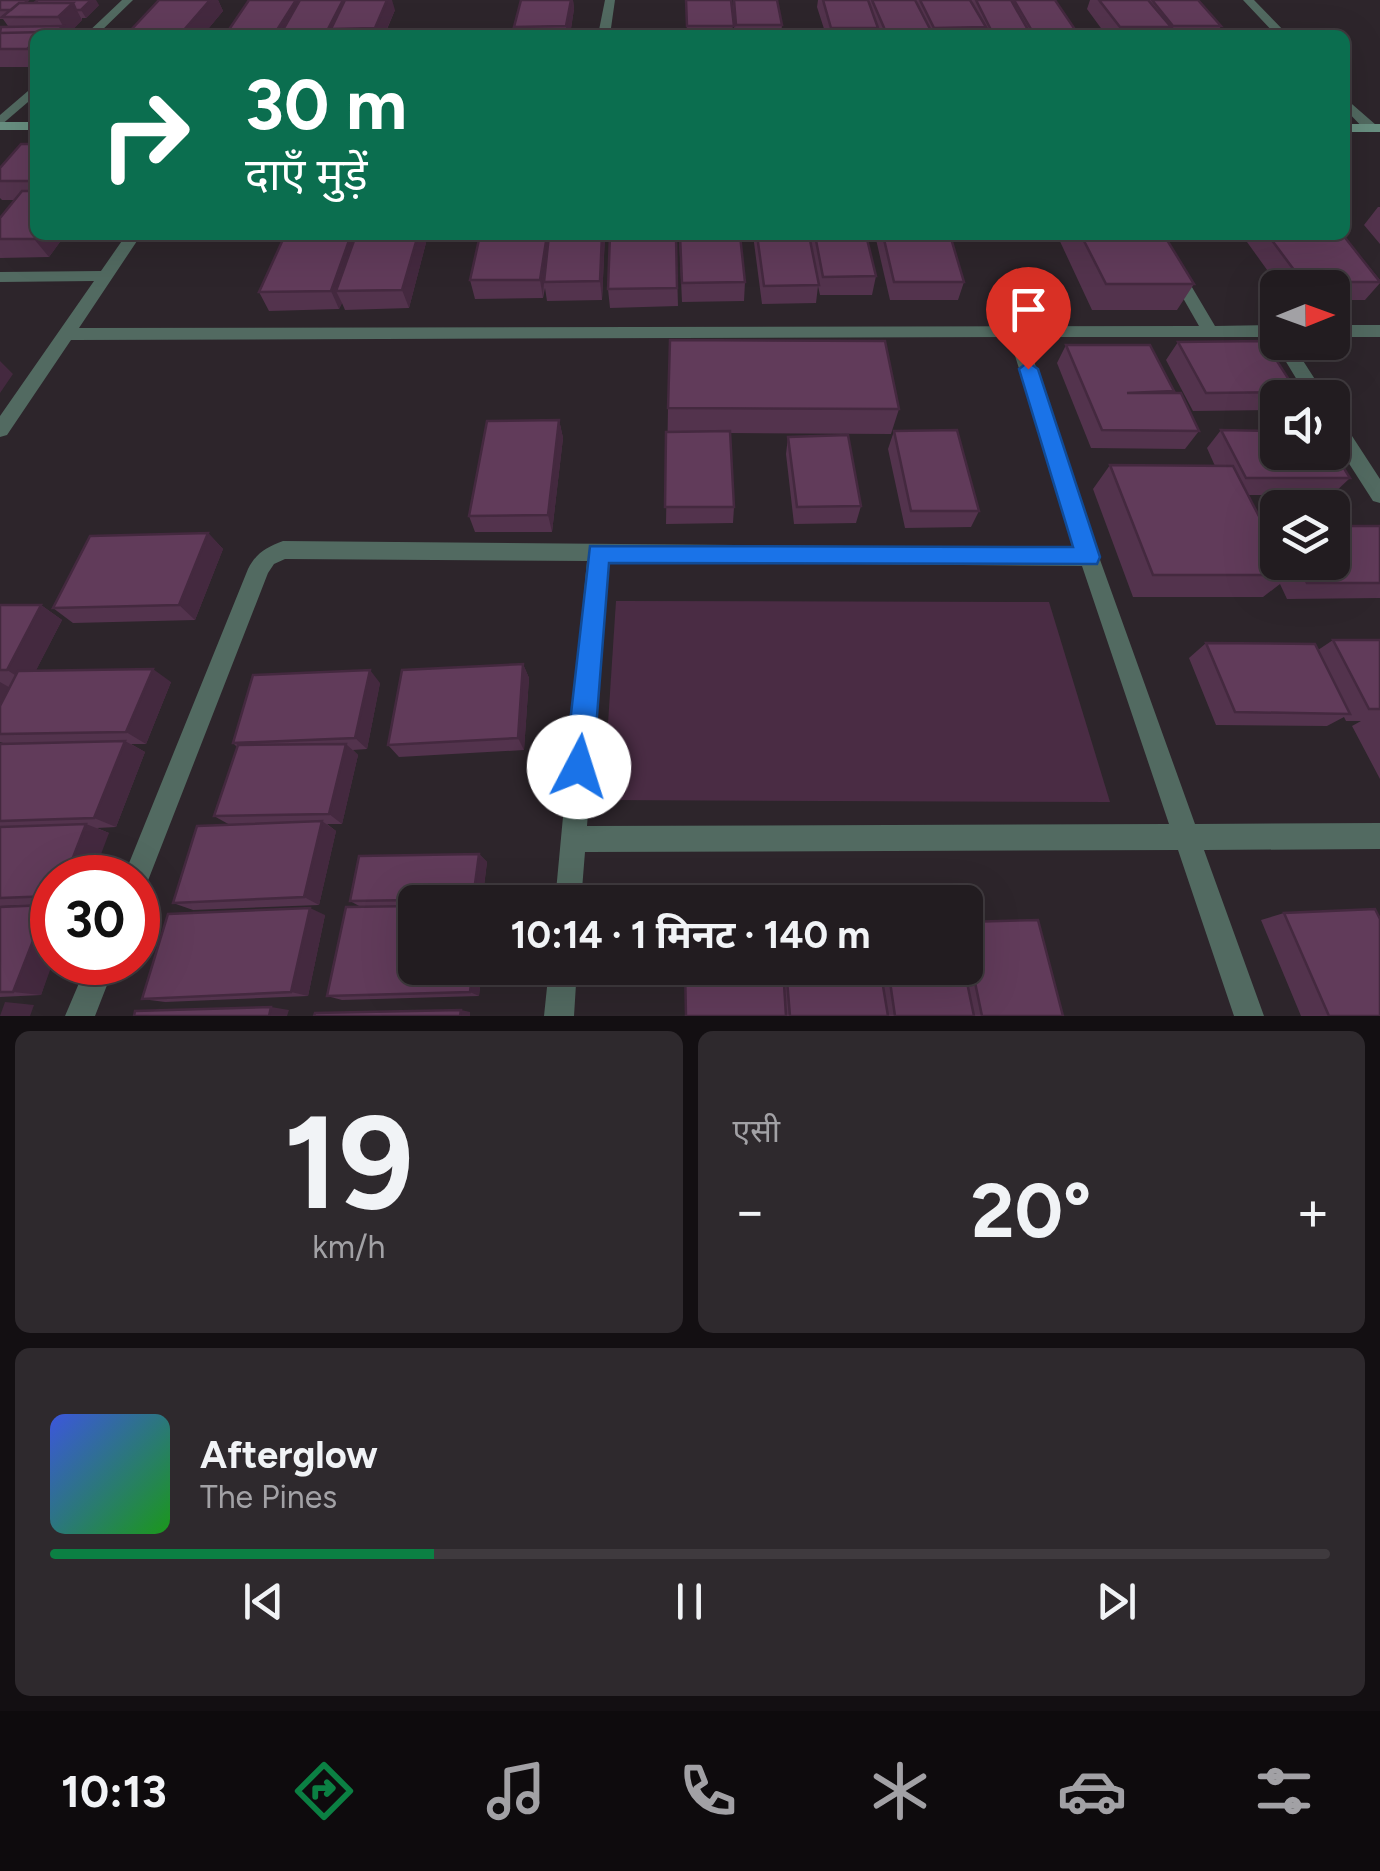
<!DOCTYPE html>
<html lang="hi">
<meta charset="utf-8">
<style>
body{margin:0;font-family:Figtree,"Noto Sans Devanagari",sans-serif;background:#2e292d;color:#f1f3f6;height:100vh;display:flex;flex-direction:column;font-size:38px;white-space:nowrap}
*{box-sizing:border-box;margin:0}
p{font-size:32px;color:#a2a1a5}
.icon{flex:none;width:55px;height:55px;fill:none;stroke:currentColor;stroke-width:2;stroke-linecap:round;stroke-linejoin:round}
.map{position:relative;height:1016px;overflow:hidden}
.side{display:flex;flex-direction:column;gap:15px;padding:15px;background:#130f12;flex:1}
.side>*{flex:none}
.hud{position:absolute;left:30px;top:30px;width:1320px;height:210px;border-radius:15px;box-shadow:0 10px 40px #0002,0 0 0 2px #3f3a3e;background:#0b6e4f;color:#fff;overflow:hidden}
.needle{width:65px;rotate:89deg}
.fabs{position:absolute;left:1260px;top:270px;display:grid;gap:20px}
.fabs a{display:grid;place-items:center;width:90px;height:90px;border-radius:15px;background:#221c20;box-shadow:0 10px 40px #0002,0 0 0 2px #3f3a3e;font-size:50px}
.speed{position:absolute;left:30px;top:855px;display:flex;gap:20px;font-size:50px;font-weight:700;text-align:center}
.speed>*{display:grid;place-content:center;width:130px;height:130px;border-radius:50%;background:#221c20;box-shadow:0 10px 40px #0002,0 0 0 2px #3f3a3e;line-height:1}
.speed .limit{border:15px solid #d22;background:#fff;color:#111}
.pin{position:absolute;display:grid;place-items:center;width:85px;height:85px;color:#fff;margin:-102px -42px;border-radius:50% 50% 50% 0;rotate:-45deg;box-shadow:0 0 10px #0007}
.pin .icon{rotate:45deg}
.me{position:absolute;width:110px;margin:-55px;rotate:5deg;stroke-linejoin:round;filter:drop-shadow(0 0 8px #0008)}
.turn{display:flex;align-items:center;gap:35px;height:210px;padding:0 50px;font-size:45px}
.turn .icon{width:130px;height:130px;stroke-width:2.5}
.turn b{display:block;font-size:70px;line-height:85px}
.big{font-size:75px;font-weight:700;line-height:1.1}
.side .tile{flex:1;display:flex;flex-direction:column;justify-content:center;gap:15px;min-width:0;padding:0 35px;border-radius:15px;background:#2e292d}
.side .dial{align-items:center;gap:0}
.dial b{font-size:130px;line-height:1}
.song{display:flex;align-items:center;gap:30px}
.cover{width:120px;height:120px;border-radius:15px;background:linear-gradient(135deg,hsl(230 70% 55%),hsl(120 70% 35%))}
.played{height:10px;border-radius:5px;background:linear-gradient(90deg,#0b8043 30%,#3f3a3e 30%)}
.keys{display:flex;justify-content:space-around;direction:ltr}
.heat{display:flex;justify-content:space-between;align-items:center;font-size:55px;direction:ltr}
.side .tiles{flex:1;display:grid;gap:15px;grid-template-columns:1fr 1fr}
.tile:last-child{grid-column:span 2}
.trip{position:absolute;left:398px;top:885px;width:585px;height:100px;border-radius:15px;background:#221c20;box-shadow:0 10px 40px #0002,0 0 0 2px #3f3a3e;font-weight:700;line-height:100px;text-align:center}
.menu{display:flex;height:160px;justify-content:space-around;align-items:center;background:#0e0b0d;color:#a2a1a5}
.menu .icon{width:70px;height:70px}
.menu .on{color:#0b8043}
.menu b{font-size:45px;color:#f1f3f6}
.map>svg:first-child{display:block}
.green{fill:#4a2c44}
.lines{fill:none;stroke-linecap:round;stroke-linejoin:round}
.street{fill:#526a61;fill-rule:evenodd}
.secondary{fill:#688f81;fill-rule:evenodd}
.wall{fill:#53334d}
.shaded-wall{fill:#44293f}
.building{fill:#613b5a;stroke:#44293f;stroke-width:2.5}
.route{fill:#1a73e8;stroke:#114b97;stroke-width:2.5}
</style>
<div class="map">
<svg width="1380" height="1016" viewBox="0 0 1380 1016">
<rect width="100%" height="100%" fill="#2d252b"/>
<path class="green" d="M616,601L1049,602L1110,802L603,800Z"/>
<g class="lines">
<path class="street" d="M122,0H133L97,35H85Z
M605,0H615L610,35H598Z
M1243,0H1254L1288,35H1276Z
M35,85V96L0,126V115Z
M1345,98L1376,125V131H1366L1345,109Z
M126,235H141L79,328L1199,326L1147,235H1161L1215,326L1278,325V337H1026L1099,557L1195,824L1380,823V849L1204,850L1264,1016H1234L1178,850L585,852L581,902H555L587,561L285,559L274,564L268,573L149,878L145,887L138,891V878H123L248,569C256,553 267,547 283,541L1076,548L1009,337L71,340L7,435L0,437V416L94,281L0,282V272L101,271ZM608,562L1082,566L1169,824L587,826Z
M1332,325H1380V337H1332Z
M1278,337V342H1291L1327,398H1308L1274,342Z
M1332,414L1339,416L1380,479V503L1373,501L1332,437Z
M88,962H116L95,1016H65Z
M549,968H577L574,1016H544Z"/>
<path class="secondary" d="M0,122H35V130H0Z
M1345,124H1380V132H1345Z"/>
</g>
<path class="wall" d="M0,0L34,3L99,5L86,18H82V20L68,34L35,35V67H0V27L8,26L3,19H0Z
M159,0H218L223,11L203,35H132L130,31Z
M521,0H573L574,9L570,35H516L514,27Z
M686,0L732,9L733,0H777L782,25L781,35H735L732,12L733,35H637L687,34Z
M818,0H1055L1076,31L1074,35H826L817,7Z
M1090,0H1198L1221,26L1216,35H1106L1087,9Z
M395,10L385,34L415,35H229L228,31Z
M35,144V235H65L49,257L0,258V218L15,200H2L0,198V168Z
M1378,207H1380V244L1364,225Z
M428,235L409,308L345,310L342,303L339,309L269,311L259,292Z
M605,235L602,300L547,301L545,288L543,298L475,299L470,280Z
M676,235L678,306L610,308L608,289Z
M679,235L745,282L744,301L682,302Z
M753,235H809L810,238V235H866L876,276L872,295H820L818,286L816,303L762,304Z
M875,235H950L964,282L958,300H890Z
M1057,235H1164L1194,284L1177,310H1092Z
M1242,235H1343L1380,280V283L1365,300H1332V288H1280Z
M1178,342L1297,392L1292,398H1278V410L1193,411L1166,360Z
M1066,345L1174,391L1172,393L1199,431L1185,449L1091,448L1057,363Z
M668,408L899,409L891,434L730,433L734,507L733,523L666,524Z
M559,420L563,438L552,532H475L469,516Z
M1221,430L1350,478L1332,495H1248L1268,534L1278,527V562H1332L1380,526V598L1287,599L1280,584L1263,597H1133L1093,489L1110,465L1215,466L1207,448Z
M894,431L979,511L971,527L905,528L888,449Z
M788,437L861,506L856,523L794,524L786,454Z
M208,533L223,549L195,620L73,623L53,608Z
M0,605H41L62,620L36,670L171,682L146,744H131L145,752L116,827L97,828L109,833L52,878V904L0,906V744L3,743L0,742Z
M1333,640H1380V779L1352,726L1361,721H1346L1344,717L1327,726L1216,725L1189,658L1206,643L1318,650Z
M523,664L529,678L524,750L399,757L388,745Z
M380,683L367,749L353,750L358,755L342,824H327L336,831L319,905L193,910L173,903L230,825L214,816L237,747L233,743Z
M479,854L487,862L482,902H415V968H482L479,996L342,1000L327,996L361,907L350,901Z
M47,905L52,906V962L41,995L0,997V907Z
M1284,913L1380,1016H1301L1261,920Z
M325,915L308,996L165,1002L142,999Z
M965,922L1063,1016H686L685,968H965Z"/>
<path class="shaded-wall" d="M91,0H96L99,5L86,18L81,10Z
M210,0H218L223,11L203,35H185L183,31Z
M296,0H302L283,30L285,35H279L277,30Z
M343,0H347L331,29L333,35H330L328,29Z
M387,0H392L395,10L384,35H377L375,28Z
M571,0H573L574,9L570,35H567L566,26Z
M73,3L82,20L68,35H54L63,26L58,17Z
M35,42V61L27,49Z
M37,235H65L49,257L34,239Z
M351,235H365L336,291L342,303L339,309L331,291Z
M418,235H428L409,308L402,290Z
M547,235H553L544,282L543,298L540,280Z
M602,235H605L602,300L600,281Z
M0,361L13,374L0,393Z
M559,420L563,438L552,532L548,515Z
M208,533L223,549L195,620L179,605Z
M41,605L62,620L29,684L7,670Z
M523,664L529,678L524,750L518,738Z
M153,669L171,682L146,744L126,732Z
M370,670L380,683L367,749L355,738Z
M0,682L14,690L0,718Z
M125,741L145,752L116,827L94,818Z
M346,744L358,755L342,824L329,814Z
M322,821L336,831L319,905L304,897Z
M86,824L109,833L92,878H65Z
M479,854L487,862L482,902H478L473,899Z
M47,905L52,906L53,962L41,995L13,992Z
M310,908L325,915L308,996L291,992Z
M473,968H482L479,996L470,992Z
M5,1002L34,1005L30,1016H0Z
M271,1007L289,1010L287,1016H269Z
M461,1010L470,1012V1016H460Z"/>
<path class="building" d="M0,0H28L25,3H19L11,10H0Z
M38,0H91L81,10H76L73,3H34Z
M159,0H210L183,31H130Z
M249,0H296L277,30L228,31Z
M300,0H343L328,29L283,30Z
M345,0H387L375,28L331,29Z
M521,0H571L566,26L514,27Z
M686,0H731L734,26H687Z
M734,0H777L782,25H736Z
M823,0H868L878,28H831Z
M872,0H915L930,29L885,30Z
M920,0H970L986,27L934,28Z
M976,0H1011L1028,30H991Z
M1014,0H1055L1076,31H1032Z
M1099,0H1148L1171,27H1120Z
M1152,0H1198L1221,26H1173Z
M19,3H73L58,17H2Z
M63,26L54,35H47L45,32L0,33L1,27Z
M45,32L42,35H35V42L27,49H0V33Z
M461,32H513V35H460Z
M21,144H35V178L32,181H0V168Z
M22,191H35V235H37L34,239H0V218Z
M285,235H351L331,291L259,292Z
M356,235H418L402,290L336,291Z
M480,235H547L540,280H470Z
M549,235H602L600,281L544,282Z
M610,235H676L677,288L608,289Z
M680,235H740L745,282L682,283Z
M757,235H809L819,285L764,286Z
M815,235H866L876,276L823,277Z
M883,235H950L964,282H894Z
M1081,235H1164L1194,284H1106Z
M1268,235H1343L1380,282H1303Z
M670,340L885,341L899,409L668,408Z
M1264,341L1297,392L1206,393L1178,342Z
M1066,345H1150L1174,391L1127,393H1181L1199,431L1102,430Z
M559,420L548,515L469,516L487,421Z
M957,430L979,511H911L894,431Z
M1221,430L1278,431V452H1332V449L1350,478H1246Z
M730,431L734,507H665L666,432Z
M848,435L861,506L797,507L788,437Z
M1110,465L1233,466L1278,553V562H1283L1289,575H1153Z
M1332,526H1380V583H1307L1295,562H1332Z
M208,533L179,605L53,608L90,536Z
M0,605H41L7,670H0Z
M1333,640H1380V709H1369Z
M1206,643L1315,644L1350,714L1235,712Z
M523,664L518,738L388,745L402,670Z
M153,669L126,732L0,734V706L18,671Z
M370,670L355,738L233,743L253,675Z
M125,741L94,818L0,821V744Z
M346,744L329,814L214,816L238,745Z
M322,821L304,897L173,903L197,826Z
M86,824L65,878H52V896L0,898V827Z
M479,854L473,899L350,901L359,856Z
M47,905L13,992H0V907Z
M415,906V968H473L470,992L327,996L346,907Z
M310,908L291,992L142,999L168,914Z
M1375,909L1380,919V1016H1329L1284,913Z
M1038,920L1063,1016H982L965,934V922Z
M685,968H783L786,1016H686Z
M786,968H880L888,1016H790Z
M888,968H964L974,1016H895Z
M271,1007L269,1016H134L135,1011Z
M461,1010L460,1016H314L315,1013Z"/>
<path class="route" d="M1028,362L1038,369L1100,557L1097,564L609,563L593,767L589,777L579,781L569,777L565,767L590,546L1073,547L1019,369Z"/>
</svg>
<div class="fabs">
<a><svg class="needle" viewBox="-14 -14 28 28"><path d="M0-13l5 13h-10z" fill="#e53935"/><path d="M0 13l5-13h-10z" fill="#a2a1a5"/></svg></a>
<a><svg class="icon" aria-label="sound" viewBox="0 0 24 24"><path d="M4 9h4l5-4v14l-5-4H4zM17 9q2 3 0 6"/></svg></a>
<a><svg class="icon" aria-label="layers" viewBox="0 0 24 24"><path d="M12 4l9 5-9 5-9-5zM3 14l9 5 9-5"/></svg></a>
</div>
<div class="speed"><div class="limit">30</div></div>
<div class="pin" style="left:1028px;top:369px;background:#d93025"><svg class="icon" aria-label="arrive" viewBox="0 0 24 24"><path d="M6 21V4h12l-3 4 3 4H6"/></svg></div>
<svg class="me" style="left:579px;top:767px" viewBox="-20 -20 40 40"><circle r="19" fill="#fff"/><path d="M0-13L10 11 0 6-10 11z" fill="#1a73e8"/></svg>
<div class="trip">10:14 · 1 मिनट · 140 m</div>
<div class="hud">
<div class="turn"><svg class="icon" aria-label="right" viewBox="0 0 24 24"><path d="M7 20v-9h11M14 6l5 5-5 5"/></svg><div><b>30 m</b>दाएँ मुड़ें</div></div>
</div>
</div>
<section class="side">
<div class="tiles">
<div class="tile dial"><b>19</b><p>km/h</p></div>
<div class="tile"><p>एसी</p>
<div class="heat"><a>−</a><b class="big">20°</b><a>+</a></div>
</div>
<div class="tile">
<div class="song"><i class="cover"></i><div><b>Afterglow</b><p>The Pines</p></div></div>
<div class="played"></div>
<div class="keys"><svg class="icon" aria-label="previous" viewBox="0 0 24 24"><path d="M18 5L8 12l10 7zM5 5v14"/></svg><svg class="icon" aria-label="pause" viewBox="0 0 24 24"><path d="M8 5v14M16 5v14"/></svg><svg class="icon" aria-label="next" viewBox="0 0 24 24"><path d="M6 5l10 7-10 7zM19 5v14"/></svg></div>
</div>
</div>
</section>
<nav class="menu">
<b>10:13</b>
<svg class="icon on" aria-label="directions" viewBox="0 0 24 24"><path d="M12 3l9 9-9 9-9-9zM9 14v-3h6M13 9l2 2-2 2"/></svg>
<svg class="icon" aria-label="music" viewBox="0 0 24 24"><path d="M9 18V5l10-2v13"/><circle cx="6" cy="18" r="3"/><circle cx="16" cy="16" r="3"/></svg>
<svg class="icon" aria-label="phone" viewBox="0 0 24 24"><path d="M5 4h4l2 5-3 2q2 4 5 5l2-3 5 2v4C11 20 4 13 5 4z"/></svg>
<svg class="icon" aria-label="climate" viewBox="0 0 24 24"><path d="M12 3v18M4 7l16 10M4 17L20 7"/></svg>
<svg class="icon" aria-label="car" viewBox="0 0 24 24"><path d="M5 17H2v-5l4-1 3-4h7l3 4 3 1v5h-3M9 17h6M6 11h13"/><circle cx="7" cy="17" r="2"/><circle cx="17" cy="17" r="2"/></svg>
<svg class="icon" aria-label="filters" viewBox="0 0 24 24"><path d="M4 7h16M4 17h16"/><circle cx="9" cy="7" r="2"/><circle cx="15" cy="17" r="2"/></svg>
</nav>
